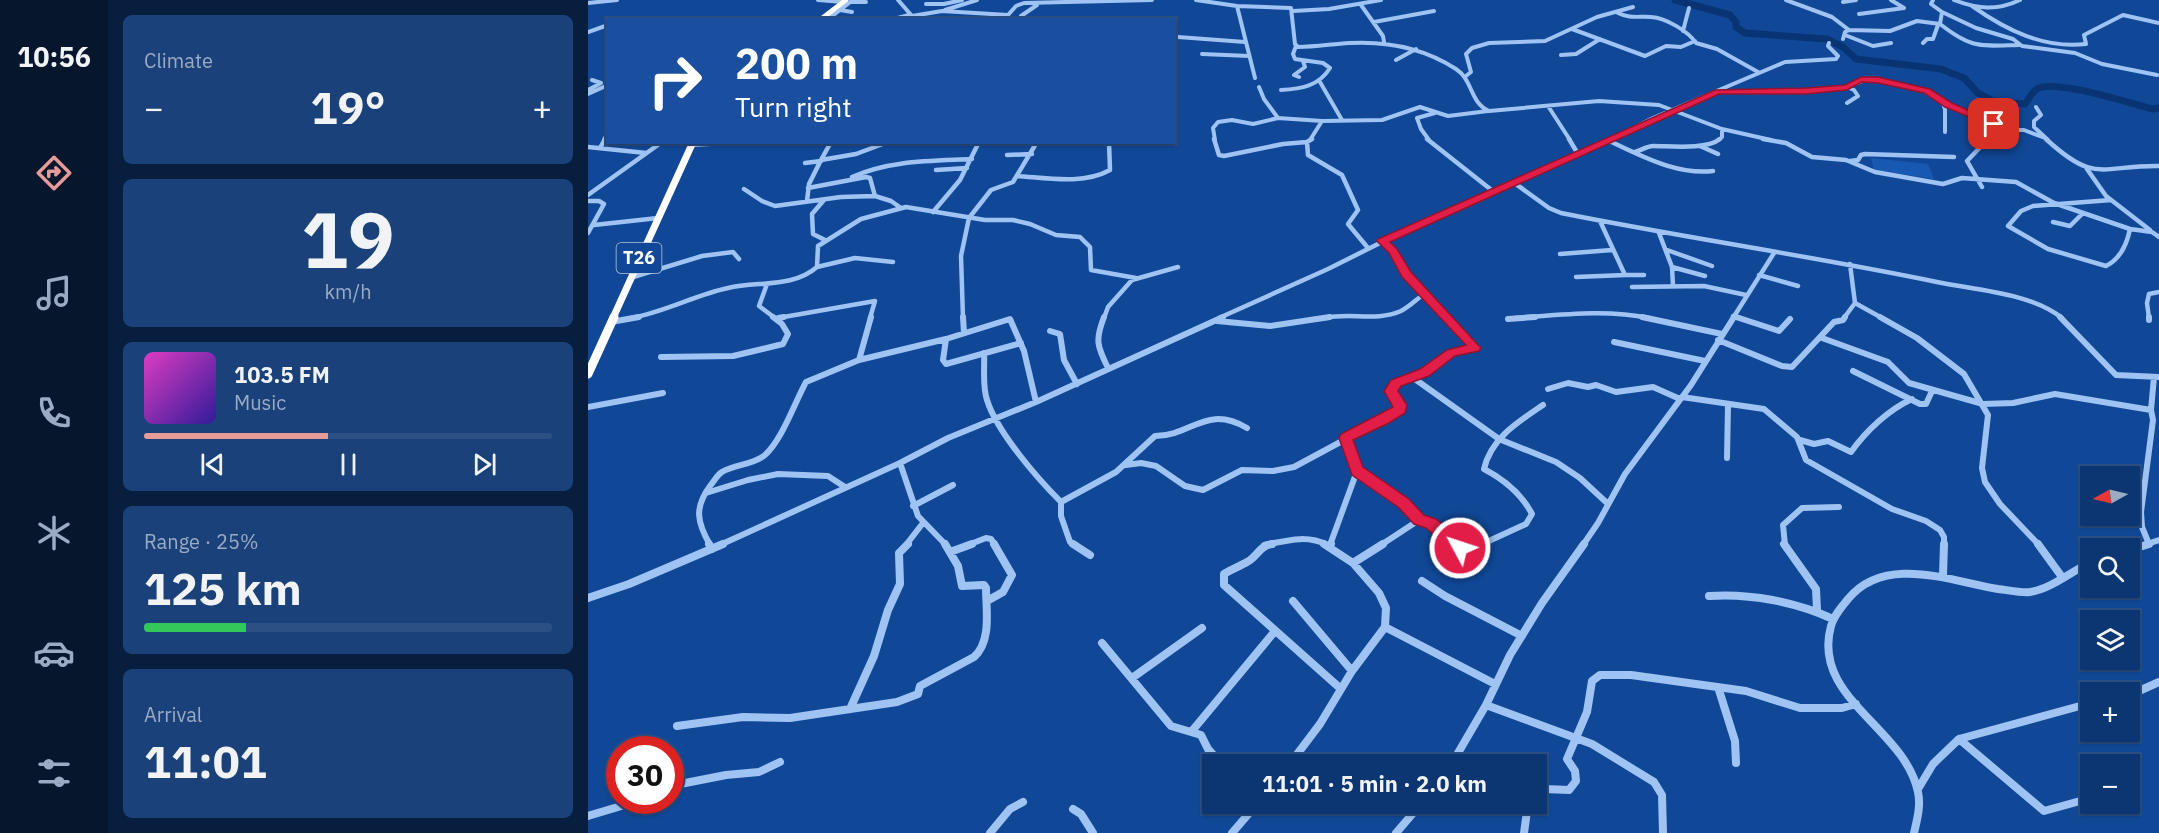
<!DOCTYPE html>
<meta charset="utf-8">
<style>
body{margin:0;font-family:"IBM Plex Sans",sans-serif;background:#1a4179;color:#f1f3f6;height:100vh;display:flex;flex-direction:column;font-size:22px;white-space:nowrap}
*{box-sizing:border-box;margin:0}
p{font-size:20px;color:#9aabc3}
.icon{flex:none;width:33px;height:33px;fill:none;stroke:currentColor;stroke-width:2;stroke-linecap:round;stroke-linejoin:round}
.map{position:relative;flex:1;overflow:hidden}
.details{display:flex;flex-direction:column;gap:15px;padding:15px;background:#071e3e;width:480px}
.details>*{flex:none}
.banner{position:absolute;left:18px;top:18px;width:570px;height:126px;border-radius:0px;box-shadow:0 2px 4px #0004,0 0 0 2px #2c5084;background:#1a4fa0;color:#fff;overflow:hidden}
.needle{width:39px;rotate:262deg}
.tools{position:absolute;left:1492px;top:466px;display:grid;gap:12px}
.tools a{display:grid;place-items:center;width:60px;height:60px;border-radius:0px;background:#0c3671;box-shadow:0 2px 4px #0004,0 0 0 2px #2c5084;font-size:30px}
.speed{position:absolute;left:18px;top:736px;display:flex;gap:12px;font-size:30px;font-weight:700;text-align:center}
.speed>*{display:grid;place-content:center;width:78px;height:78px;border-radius:50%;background:#0c3671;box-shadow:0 2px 4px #0004,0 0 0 2px #2c5084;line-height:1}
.speed .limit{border:9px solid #d22;background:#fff;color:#111}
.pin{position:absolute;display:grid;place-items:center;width:51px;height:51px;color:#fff;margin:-26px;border-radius:12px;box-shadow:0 3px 9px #0006}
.me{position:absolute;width:66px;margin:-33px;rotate:310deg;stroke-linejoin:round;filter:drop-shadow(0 0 4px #0008)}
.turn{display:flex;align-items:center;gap:21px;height:126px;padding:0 30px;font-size:27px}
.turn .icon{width:78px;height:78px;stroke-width:2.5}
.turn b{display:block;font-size:42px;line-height:51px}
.big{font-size:45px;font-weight:700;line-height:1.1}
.details .tile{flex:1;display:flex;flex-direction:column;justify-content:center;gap:9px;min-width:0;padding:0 21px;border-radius:9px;background:#1a4179}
.details .dial{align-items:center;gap:0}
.dial b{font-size:78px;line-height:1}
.song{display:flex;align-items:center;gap:18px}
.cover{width:72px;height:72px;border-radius:9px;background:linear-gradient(135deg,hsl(310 70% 55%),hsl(250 70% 35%))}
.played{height:6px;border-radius:3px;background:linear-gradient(90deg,#e69b98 45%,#2c5084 45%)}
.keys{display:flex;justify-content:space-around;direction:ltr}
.heat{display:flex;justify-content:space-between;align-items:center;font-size:33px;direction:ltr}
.charge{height:9px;border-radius:4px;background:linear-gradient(90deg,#34c759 25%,#2c5084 0)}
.trip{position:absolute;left:614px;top:754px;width:345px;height:60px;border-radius:0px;background:#0c3671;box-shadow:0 2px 4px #0004,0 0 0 2px #2c5084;font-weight:700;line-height:60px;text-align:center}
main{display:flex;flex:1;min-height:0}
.dock{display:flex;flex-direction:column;width:108px;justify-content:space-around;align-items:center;background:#05162d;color:#9aabc3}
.dock .icon{width:42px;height:42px}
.dock .selected{color:#e69b98}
.dock b{font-size:27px;color:#f1f3f6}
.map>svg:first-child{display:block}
.green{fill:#1759b2}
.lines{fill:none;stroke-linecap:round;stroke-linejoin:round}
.river{stroke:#093473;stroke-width:7}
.minor-far3{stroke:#9fc4f4;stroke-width:4}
.minor-far2{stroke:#9fc4f4;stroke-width:4.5}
.minor-far1{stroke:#9fc4f4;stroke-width:6}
.minor{stroke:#9fc4f4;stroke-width:8}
.highway-far2{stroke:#fff;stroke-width:5}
.highway-far1{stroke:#fff;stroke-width:7}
.highway{stroke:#fff;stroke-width:9}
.route{fill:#e11d48;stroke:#92132f;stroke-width:1.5}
.labels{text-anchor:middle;stroke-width:6;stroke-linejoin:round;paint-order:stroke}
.shield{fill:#104897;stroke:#b7c8e0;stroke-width:1.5}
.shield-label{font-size:18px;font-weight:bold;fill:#fff}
</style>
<main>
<nav class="dock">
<b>10:56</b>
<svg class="icon selected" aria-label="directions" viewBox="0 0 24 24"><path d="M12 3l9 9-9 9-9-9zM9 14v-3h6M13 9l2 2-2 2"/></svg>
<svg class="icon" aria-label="music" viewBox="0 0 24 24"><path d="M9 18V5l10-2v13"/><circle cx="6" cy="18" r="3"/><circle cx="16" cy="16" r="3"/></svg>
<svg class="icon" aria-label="phone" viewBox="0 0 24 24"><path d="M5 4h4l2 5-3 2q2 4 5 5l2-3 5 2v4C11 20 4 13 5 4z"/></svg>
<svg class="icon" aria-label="climate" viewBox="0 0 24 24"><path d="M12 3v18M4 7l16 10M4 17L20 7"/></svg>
<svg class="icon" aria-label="car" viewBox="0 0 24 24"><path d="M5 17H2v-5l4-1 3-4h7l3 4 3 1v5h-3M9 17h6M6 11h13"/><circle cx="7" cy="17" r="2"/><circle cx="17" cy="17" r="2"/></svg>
<svg class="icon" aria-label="filters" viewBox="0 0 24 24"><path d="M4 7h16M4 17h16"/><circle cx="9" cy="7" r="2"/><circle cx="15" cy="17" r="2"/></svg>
</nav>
<section class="details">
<div class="tile"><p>Climate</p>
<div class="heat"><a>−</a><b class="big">19°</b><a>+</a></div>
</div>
<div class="tile dial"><b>19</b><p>km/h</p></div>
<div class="tile">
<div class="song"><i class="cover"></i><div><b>103.5 FM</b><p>Music</p></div></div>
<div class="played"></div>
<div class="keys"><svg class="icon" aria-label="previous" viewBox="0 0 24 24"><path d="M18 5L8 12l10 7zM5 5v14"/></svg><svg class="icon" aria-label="pause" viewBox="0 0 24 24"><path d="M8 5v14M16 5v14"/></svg><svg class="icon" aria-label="next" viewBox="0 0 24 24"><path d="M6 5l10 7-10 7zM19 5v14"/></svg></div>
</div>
<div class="tile"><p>Range · 25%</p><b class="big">125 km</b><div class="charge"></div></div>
<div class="tile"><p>Arrival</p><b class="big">11:01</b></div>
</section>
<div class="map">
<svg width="1571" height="833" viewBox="0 0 1571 833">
<rect width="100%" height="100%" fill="#104897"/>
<path class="green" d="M1283,158L1340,164L1346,179L1286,170Z"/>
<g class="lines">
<path class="river" d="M1087,0L1142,15L1148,22V27L1157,33L1239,39L1255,47L1268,59L1353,69L1376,78L1390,93L1405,101L1437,104C1440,100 1444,92 1449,89C1465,78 1544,104 1565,109L1571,108"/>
<path class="minor-far3" d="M230,0L255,2
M310,0L324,16L354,11L420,15L428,6L436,3L564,0
M608,0L649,6L703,8L707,44L710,47C727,47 744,44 761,43C798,41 836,48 868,69C885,80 882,103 901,111L1011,101L1071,105L1134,129L1183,140
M1198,0L1244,17L1261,30
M1366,0C1389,9 1409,11 1432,0
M263,2H278
M1255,2L1268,0
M0,3L29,0
M338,4H356L374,0
M773,5L795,36L796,42
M649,6L667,78
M1384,6C1418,30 1456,49 1498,44L1496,35L1535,15L1571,23
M252,10L264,12
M357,10L389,0
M705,11L741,9L793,0
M1354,12L1388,28L1425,39L1434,46L1487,53L1514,64L1569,75
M1030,13C1042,19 1050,16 1063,17C1078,18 1100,31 1108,43L1129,49L1170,72
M1271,14L1316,8L1303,0
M433,16L449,5
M239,20L265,0
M302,20L321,15
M786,22L846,11
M1352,24C1384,49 1392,46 1431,45
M984,29L1057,56L1078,46L1093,47L1107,41
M1095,31L1101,8
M0,32L20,25
M1257,35L1285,46L1303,43
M590,37L657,42
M1255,39L1257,32L1261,30L1302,31L1329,21L1352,24L1354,12L1343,4L1345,0
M1335,43L1339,39H1345L1350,25
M614,54L661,56
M973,55L988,54L1012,39
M808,60L828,49
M878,76L883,72L878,54L884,48L901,43L957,41L1009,17L1045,7
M711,77L706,75L717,67L715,61
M732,82L754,120
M671,87L676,99L690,118
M1259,87L1280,79L1332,89L1363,106L1412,127L1421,130H1436L1457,138
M0,90L13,83L4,80
M693,90C713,89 731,86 742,68L735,63L707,59L705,54L708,46
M1131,92H1194L1259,87L1266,90L1270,96L1259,103
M0,94L20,85
M1354,101L1357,109V132
M960,106L982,140
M1448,107L1453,115L1446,121V127L1460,140
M734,121L794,120L832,107L860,116L900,111
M16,140L20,132
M627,140L625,128L630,122L644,120L665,124L690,118L734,121
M722,140L734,121
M841,140L833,129L829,118L847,113
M1022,140L1065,118L1197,62L1248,59L1250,56L1240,46L1241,43
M1130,140L1134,137V129
M1399,140L1412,127"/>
<path class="minor-far2" d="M626,139L631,155L636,156L695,144L719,142L724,139
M839,139L906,192
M981,139L990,154
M1175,139L1198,143L1224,157L1258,160L1287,172L1355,184L1374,178L1428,182L1466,203L1542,229L1564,232L1571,237
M1458,139C1508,185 1513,165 1571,166
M1021,141C1055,156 1087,175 1125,171
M243,142L233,160L268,154L300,142
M719,142L720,155L754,175L770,210L760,224L780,248
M103,145L152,142
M1112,146L1130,154
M0,147L58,153
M12,148L17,139
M1047,152C1053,150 1060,146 1065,146C1082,146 1118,150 1132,139
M419,155L444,154
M1262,161L1270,160L1273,155L1277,154L1366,157
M217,163L233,161
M1499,169L1518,196L1562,230
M348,170L379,168
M429,176C459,178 495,185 522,170L521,142
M264,177C302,160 343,161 384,159
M925,182L961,208L973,213C1098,238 1224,256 1349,282C1388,290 1443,293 1474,318
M1394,187L1379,161L1400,139
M220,188L278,177L282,178L287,196L303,201L313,208
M156,189L174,201L187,206L253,197L287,196
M0,195L74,142
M236,200L224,214L225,234L237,240
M1523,200L1445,206L1433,211L1420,226L1460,249L1518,266C1532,259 1539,244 1542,229
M0,201H11L16,204L0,233
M219,201L221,184L233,160
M345,212L372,180L391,142
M1012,221L1037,275H1056
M1465,222L1482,226L1495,213
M6,225L70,218
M1071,233L1084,267L1085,286
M794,241L805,251L818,274L859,318
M1079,250L1124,266
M972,254L1024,250
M229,267L267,258L305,262
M1084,267L1117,276
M1171,275L1210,286
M988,277L1037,275
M42,278L114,256L145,252L151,259
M179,284L171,306L187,318
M1044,287L1116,286L1158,295
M1267,303L1294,318
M1145,316L1152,318
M43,318C77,312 107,295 140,288C170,281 205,288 229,267L230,246L273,219L318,207L397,220H425L442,224L468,235L492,237L502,247L503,270L548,278
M190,318L287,301L282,318
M375,318L373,256L381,218L403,190L425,182L449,142
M516,318L520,307L544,280L590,267
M631,318L740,269L838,220L1025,139
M737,318C762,312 788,322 813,311C821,307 829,299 836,294
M927,318C971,315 1018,309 1061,318
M1145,318L1186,253
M1256,318L1267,303L1262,264
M1561,318L1559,303L1561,294L1571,292"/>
<path class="minor-far1" d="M375,317L376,333
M516,317C507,340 509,346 520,368
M1054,317L1134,334
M1148,317L1191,331L1202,319
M1292,317L1329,338L1376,374L1400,415L1394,468L1397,482L1412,504L1451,545
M1472,317L1528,375L1571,377
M1561,317V320
M190,318L196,317
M920,319L947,317
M629,321L682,326L742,317
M23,322L51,317
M462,331L472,334L476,360L489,384
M1234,338L1300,362L1321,383L1395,404L1425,403L1467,394L1563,410
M358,339L355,360L358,364L433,343
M1130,340L1194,366L1204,367L1246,322L1255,320L1257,317
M1026,342L1117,361
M396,353C397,368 394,385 399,400C409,432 449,478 473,502V516L482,542L488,545
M73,357L145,356L195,344L200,334L194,324L185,317
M271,360L283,317
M1265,371L1332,404H1338L1344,391
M824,377L911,439L968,462L992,478L1019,503
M960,389L980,383L1000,387L1008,385L1028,392L1065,387L1092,399
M1094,397L1176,409L1209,437L1218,460L1304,509L1338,521L1352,530L1356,537V545
M0,407L75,393
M1212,440L1226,444L1240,441L1263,452C1278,431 1300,410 1324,399
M1139,458L1140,405
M312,463L330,516L358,545
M538,465L553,463L568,466L597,486L615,490L654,470L685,471L706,467L810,411L812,405L803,391L808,383L836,373L863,353L887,348L858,317
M769,471L815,503L831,520
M118,493L160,480L190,474L240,476L257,487
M473,502L528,472L567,436C604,436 618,404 659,428
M325,506L365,485
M1561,544L1554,527L1553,512L1565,420L1563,410L1566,377
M122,545C109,522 106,508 122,486C126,481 130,474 134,472C147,464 165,465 177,455C194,440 207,402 218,382L271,360L358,339L422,319L436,351L448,402
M132,545L312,463L360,438L448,402L635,317
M318,545L335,523
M380,545L398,538L403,539L407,545
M676,545C697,541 719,534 739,545
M742,545L769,471L758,438
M793,545L831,520L843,524L866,545
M892,545L938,524L944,514C933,493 917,480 896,469C903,438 930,422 955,405
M995,545L1010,523L1037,474L1103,385L1146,317
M1197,545L1195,525L1214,508L1251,507
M1556,545L1571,540"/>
<path class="minor" d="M121,544L124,549
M485,544L502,555
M684,544C671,546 669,557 659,562C652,566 644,569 636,574V585L753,689
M864,544L880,548L896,544
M1196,544L1228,589L1229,610
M1450,544L1474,577
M742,546L743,544
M1542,550L1561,544
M362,552L384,544
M765,563L795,544
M1355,576L1356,544
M834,581L857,596L934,636
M1121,596C1162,593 1208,602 1245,619
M0,598L41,584L135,544
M399,601L415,592L424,575L406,544
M705,601L764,671
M797,627L907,684
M514,643L583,726L613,735L620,749L634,765
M544,678L614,628
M1130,687L1147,741L1148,763
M1542,695L1571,682
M898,705L1004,744L1066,782L1074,795L1075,833
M262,709L286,656L300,610L312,584L311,553L320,544
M89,726L155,717L202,718L309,702L330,694L332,686L386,657C404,641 398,609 398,588L396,585L374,586L370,566L357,544
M604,731L687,631
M1371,739L1456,811L1503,798
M701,765L732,724L764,671L797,627L798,608L791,593L765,563L736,544
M863,765L898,705L922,655L954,603L996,544
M82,786L138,775L171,772L192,762
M1330,789L1345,764L1371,739L1503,703
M948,796L957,789L981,790L988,781L987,771L979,759L999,712L1004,681L1012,675H1043L1158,691L1212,708H1254L1268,704
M928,804L938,809
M485,809L493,814L505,833
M0,816L50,801
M402,833L422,809L435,802
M644,833L669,804
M808,833L833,804
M936,833L940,804
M1326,833C1329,820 1333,806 1330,792C1317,728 1223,698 1243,626C1246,615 1253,608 1260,599C1297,554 1362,581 1410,589C1420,590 1432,593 1442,592C1463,589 1484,571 1503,562"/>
<path class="highway-far2" d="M232,20L258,0"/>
<path class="highway-far1" d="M25,318L105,142"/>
<path class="highway" d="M0,374L26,317"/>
</g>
<path class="route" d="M1273,77H1290L1342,89L1364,103L1411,124L1403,126L1357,107L1336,93L1290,83L1274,82L1259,90L1218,94H1131L802,242L809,249L823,272L893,348L891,351L867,356L841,376L813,386L810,391L819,405L817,413L801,423L765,440L775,467L821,499L836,515L848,519L877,543L879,548L877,553L872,554L866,553L838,528L826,524L810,507L764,475L751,438L753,434L805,407L796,391L803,380L832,369L859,350L878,345L814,277L801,253L789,241L790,239L1127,90L1218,88L1257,85Z"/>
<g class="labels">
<rect class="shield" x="28.5" y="243" width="45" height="30" rx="4.5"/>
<g class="shield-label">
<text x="51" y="264">T26</text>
</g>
</g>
</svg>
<div class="tools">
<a><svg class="needle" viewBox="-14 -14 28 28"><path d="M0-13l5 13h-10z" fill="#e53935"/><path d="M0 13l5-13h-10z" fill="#9aabc3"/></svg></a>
<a><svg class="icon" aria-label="search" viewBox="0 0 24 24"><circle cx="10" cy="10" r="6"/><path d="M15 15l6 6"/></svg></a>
<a><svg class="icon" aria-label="layers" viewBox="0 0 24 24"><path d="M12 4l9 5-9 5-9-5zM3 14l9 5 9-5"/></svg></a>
<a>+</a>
<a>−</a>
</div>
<div class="speed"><div class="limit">30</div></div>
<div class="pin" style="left:1406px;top:124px;background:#d93025"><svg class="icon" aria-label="arrive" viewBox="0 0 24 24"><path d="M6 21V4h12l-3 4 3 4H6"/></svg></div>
<svg class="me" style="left:872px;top:548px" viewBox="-20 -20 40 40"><circle r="17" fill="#e11d48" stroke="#fff" stroke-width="3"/><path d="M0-11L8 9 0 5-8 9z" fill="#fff"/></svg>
<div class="trip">11:01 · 5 min · 2.0 km</div>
<div class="banner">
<div class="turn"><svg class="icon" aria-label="right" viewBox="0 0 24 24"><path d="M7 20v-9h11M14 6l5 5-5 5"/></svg><div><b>200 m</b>Turn right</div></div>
</div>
</div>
</main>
